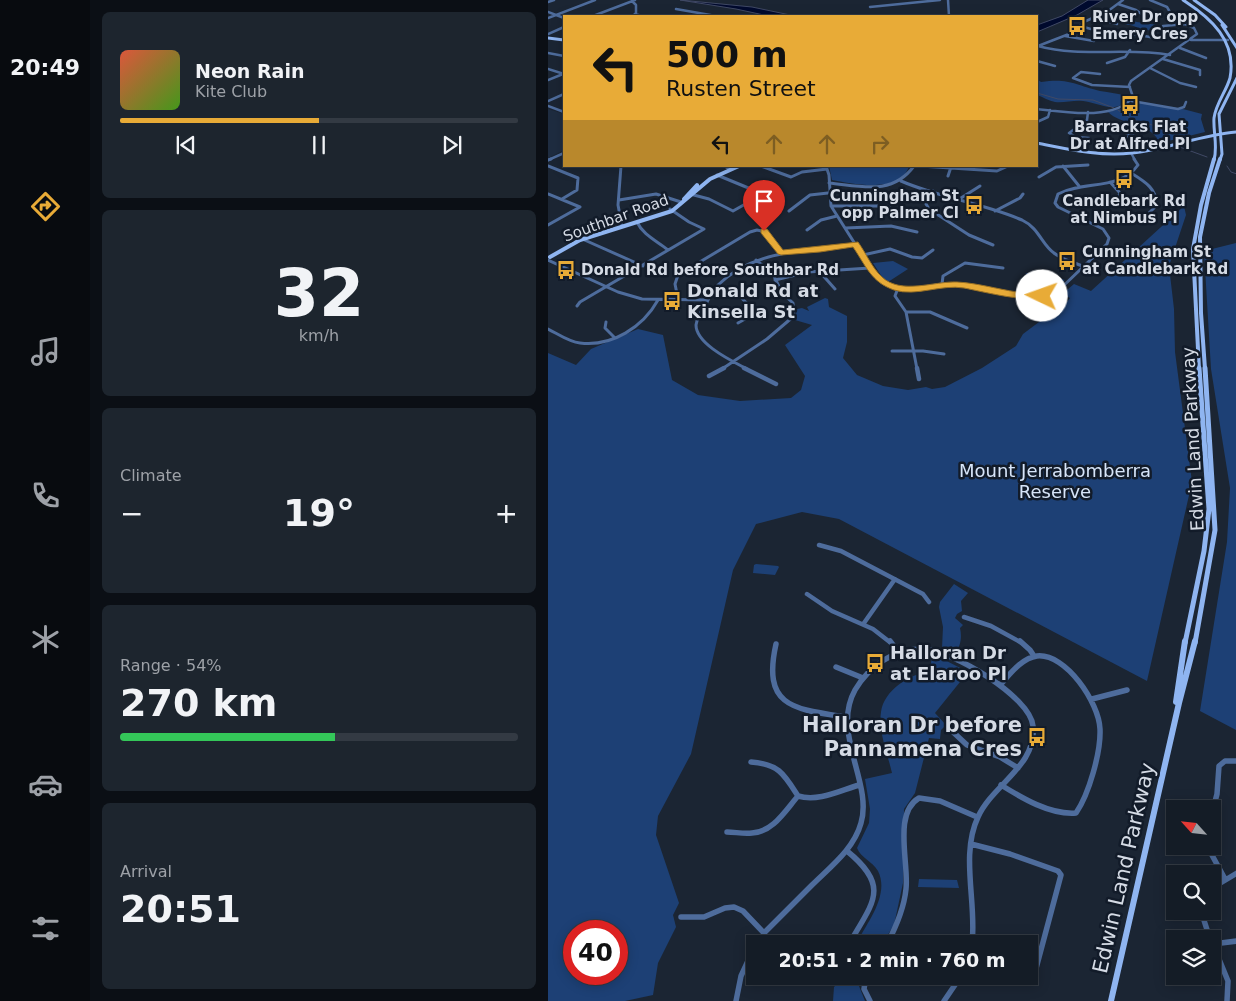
<!DOCTYPE html>
<meta charset="utf-8">
<style>
body{margin:0;font-family:"DejaVu Sans",sans-serif;background:#1d252e;color:#f1f3f6;height:100vh;display:flex;flex-direction:column;font-size:19px;white-space:nowrap}
*{box-sizing:border-box;margin:0}
p{font-size:16px;color:#9da1a7}
.icon{flex:none;width:28px;height:28px;fill:none;stroke:currentColor;stroke-width:2;stroke-linecap:round;stroke-linejoin:round}
.map{position:relative;flex:1;overflow:hidden}
.sheet{display:flex;flex-direction:column;gap:12px;padding:12px;background:#0b0f15;width:458px}
.sheet>*{flex:none}
.guide{position:absolute;left:15px;top:15px;width:475px;height:152px;border-radius:0px;box-shadow:0 2px 12px #0003,0 0 0 1px #333a43;background:#e8ab37;color:#111;overflow:hidden}
.needle{width:32px;rotate:297deg}
.tools{position:absolute;left:618px;top:800px;display:grid;gap:10px}
.tools a{display:grid;place-items:center;width:55px;height:55px;border-radius:0px;background:#141c26;box-shadow:0 2px 12px #0003,0 0 0 1px #333a43;font-size:25px}
.speed{position:absolute;left:15px;top:920px;display:flex;gap:10px;font-size:25px;font-weight:700;text-align:center}
.speed>*{display:grid;place-content:center;width:65px;height:65px;border-radius:50%;background:#141c26;box-shadow:0 2px 12px #0003,0 0 0 1px #333a43;line-height:1}
.speed .limit{border:8px solid #d22;background:#fff;color:#111}
.pin{position:absolute;display:grid;place-items:center;width:42px;height:42px;color:#fff;margin:-51px -21px;border-radius:50% 50% 50% 0;rotate:-45deg;box-shadow:0 0 5px #0007}
.pin .icon{rotate:45deg}
.me{position:absolute;width:55px;margin:-28px;rotate:273deg;stroke-linejoin:round;filter:drop-shadow(0 0 4px #0008)}
.turn{display:flex;align-items:center;gap:18px;height:105px;padding:0 20px;font-size:22px}
.turn .icon{width:65px;height:65px;stroke-width:2.5}
.turn b{display:block;font-size:35px;line-height:42px}
.lanes{display:flex;align-items:center;height:48px;padding:0 20px;background:#0003;justify-content:center;gap:25px;direction:ltr}
.lanes .off{opacity:.35}
.big{font-size:38px;font-weight:700;line-height:1.1}
.sheet .card{flex:1;display:flex;flex-direction:column;justify-content:center;gap:8px;min-width:0;padding:0 18px;border-radius:8px;background:#1d252e}
.sheet .dial{align-items:center;gap:0}
.dial b{font-size:65px;line-height:1}
.song{display:flex;align-items:center;gap:15px}
.cover{width:60px;height:60px;border-radius:8px;background:linear-gradient(135deg,hsl(10 70% 55%),hsl(100 70% 35%))}
.played{height:5px;border-radius:2px;background:linear-gradient(90deg,#e8ab37 50%,#333a43 50%)}
.keys{display:flex;justify-content:space-around;direction:ltr}
.heat{display:flex;justify-content:space-between;align-items:center;font-size:28px;direction:ltr}
.charge{height:8px;border-radius:4px;background:linear-gradient(90deg,#34c759 54%,#333a43 0)}
.trip{position:absolute;left:198px;top:935px;width:292px;height:50px;border-radius:0px;background:#141c26;box-shadow:0 2px 12px #0003,0 0 0 1px #333a43;font-weight:700;line-height:50px;text-align:center}
main{display:flex;flex:1;min-height:0}
.tabs{display:flex;flex-direction:column;width:90px;justify-content:space-around;align-items:center;background:#080b0f;color:#9da1a7}
.tabs .icon{width:35px;height:35px}
.tabs .selected{color:#e8ab37}
.tabs b{font-size:22px;color:#f1f3f6}
.map>svg:first-child{display:block}
.built{fill:#1e2c40}
.green{fill:#1d4075;fill-rule:evenodd}
.water{fill:#000a2e;stroke:#404965}
.lines{fill:none;stroke-linecap:round;stroke-linejoin:round}
.stream{stroke:#404965;stroke-width:1}
.minor-far3{stroke:#4e6c9c;stroke-width:2.5}
.minor-far2{stroke:#4e6c9c;stroke-width:3}
.minor-far1{stroke:#4e6c9c;stroke-width:4.5}
.minor{stroke:#4e6c9c;stroke-width:5.5}
.major-far3{stroke:#8fb5f1;stroke-width:3}
.major-far2{stroke:#8fb5f1;stroke-width:4}
.major-far1{stroke:#8fb5f1;stroke-width:5}
.major{stroke:#8fb5f1;stroke-width:6}
.route{fill:#e8ab37;stroke:#976f24}
.labels{text-anchor:middle;stroke-width:5;stroke-linejoin:round;paint-order:stroke}
.far-poi-label{font-size:15px;font-weight:bold;fill:#d5dbe5;stroke:#121b29;text-anchor:start}
.far-street-label{font-size:15px;fill:#d5dbe5;stroke:#121b29}
.poi-label{font-size:18px;font-weight:bold;fill:#d5dbe5;stroke:#121b29;text-anchor:start}
.street-label{font-size:18px;fill:#d5dbe5;stroke:#121b29}
.park-label{font-size:18px;fill:#d7e5f9;stroke:#121b29}
.near-poi-label{font-size:21px;font-weight:bold;fill:#d5dbe5;stroke:#121b29;text-anchor:end}
.near-street-label{font-size:21px;fill:#d5dbe5;stroke:#121b29}
</style>
<main>
<nav class="tabs">
<b>20:49</b>
<svg class="icon selected" aria-label="directions" viewBox="0 0 24 24"><path d="M12 3l9 9-9 9-9-9zM9 14v-3h6M13 9l2 2-2 2"/></svg>
<svg class="icon" aria-label="music" viewBox="0 0 24 24"><path d="M9 18V5l10-2v13"/><circle cx="6" cy="18" r="3"/><circle cx="16" cy="16" r="3"/></svg>
<svg class="icon" aria-label="phone" viewBox="0 0 24 24"><path d="M5 4h4l2 5-3 2q2 4 5 5l2-3 5 2v4C11 20 4 13 5 4z"/></svg>
<svg class="icon" aria-label="climate" viewBox="0 0 24 24"><path d="M12 3v18M4 7l16 10M4 17L20 7"/></svg>
<svg class="icon" aria-label="car" viewBox="0 0 24 24"><path d="M5 17H2v-5l4-1 3-4h7l3 4 3 1v5h-3M9 17h6M6 11h13"/><circle cx="7" cy="17" r="2"/><circle cx="17" cy="17" r="2"/></svg>
<svg class="icon" aria-label="filters" viewBox="0 0 24 24"><path d="M4 7h16M4 17h16"/><circle cx="9" cy="7" r="2"/><circle cx="15" cy="17" r="2"/></svg>
</nav>
<section class="sheet">
<div class="card">
<div class="song"><i class="cover"></i><div><b>Neon Rain</b><p>Kite Club</p></div></div>
<div class="played"></div>
<div class="keys"><svg class="icon" aria-label="previous" viewBox="0 0 24 24"><path d="M18 5L8 12l10 7zM5 5v14"/></svg><svg class="icon" aria-label="pause" viewBox="0 0 24 24"><path d="M8 5v14M16 5v14"/></svg><svg class="icon" aria-label="next" viewBox="0 0 24 24"><path d="M6 5l10 7-10 7zM19 5v14"/></svg></div>
</div>
<div class="card dial"><b>32</b><p>km/h</p></div>
<div class="card"><p>Climate</p>
<div class="heat"><a>−</a><b class="big">19°</b><a>+</a></div>
</div>
<div class="card"><p>Range · 54%</p><b class="big">270 km</b><div class="charge"></div></div>
<div class="card"><p>Arrival</p><b class="big">20:51</b></div>
</section>
<div class="map">
<svg width="689" height="1001" viewBox="0 0 689 1001">
<rect width="100%" height="100%" fill="#1b2533"/>
<path class="built" d="M0,109L16,114V150L0,158Z"/>
<path class="green" d="M558,14L589,22L610,25L611,31L597,30L587,32L590,28C581,23 578,26 571,22L572,20L554,16Z
M489,79L493,82C522,78 526,85 552,91C561,92 571,94 580,96C572,117 549,102 535,101C526,100 516,103 507,102C501,101 495,97 489,95Z
M588,102L635,109L654,114L653,119L657,132L612,143L607,142L609,138C597,122 573,125 560,112L580,107Z
M281,166H361C353,194 305,184 284,180Z
M636,206L638,215L621,266L626,309L627,352L644,482L599,681L291,519L254,512L208,524L185,570L143,754L110,816L108,835L131,903L125,915L128,927L110,963L105,995L77,1001H0V353L28,365L43,349L90,329L115,335L124,380L150,395L192,401L243,398L253,390L257,376L237,345L264,325L247,320L249,309L254,308L261,311L259,307L277,298L280,299L281,307L299,316V342L295,358L309,375L335,386L360,390L378,387L384,389L397,387L434,368L468,346L475,334L495,319L514,308L522,298L514,294L526,284L543,291ZM26,931H69V974H26Z
M688,243V730L652,711L679,542L682,488L663,369L656,251Z
M345,261L360,269L340,282L334,277L325,263Z
M477,273L502,275L517,280L505,291Z
M208,564L230,566L231,567L227,575L205,573L206,565Z
M406,584L420,593L413,601L414,611L409,614L407,618L415,625L412,628C414,637 413,646 407,653L394,648L395,627L391,607L392,602Z
M385,654L420,672L387,713L398,725L393,730L392,739L381,738L367,793L356,809L355,883L346,925L334,944H308C319,923 342,895 330,871C324,861 313,858 309,848L321,823L322,809L317,779L344,773C340,755 330,731 333,712C336,690 361,675 381,671Z
M371,879L409,880L411,888L370,887Z
M293,976H315L311,986L317,1001H285L286,987L292,981Z"/>
<path class="water" d="M132,0L204,7L247,16L216,15L188,9Z
M540,0H555L529,15L489,32V25L514,16Z"/>
<g class="lines">
<path class="stream" d="M489,93L510,99L545,100L566,108
M570,110C575,113 579,117 584,119C599,126 615,122 620,141
M629,146L659,157
M679,166L683,172L689,174"/>
<path class="minor-far3" d="M400,0L401,16
M84,1L88,5V13L85,16
M0,2L6,0
M570,4L588,10L595,15
M322,7L392,0
M128,9L168,16
M0,12L16,18
M87,14L94,16
M45,16L87,0
M0,18L47,0
M544,18L569,24
M532,26L572,37L586,34L607,38L615,36V26L637,24
M0,34L16,27
M517,36L546,41
M643,40H680
M490,46C533,58 578,47 622,55
M490,46L521,34L538,21L560,11L575,0
M632,48L658,58
M0,53L16,56
M615,59L652,70V75
M489,61L507,66
M559,63L577,57L582,50
M602,68L632,83L648,87
M0,69L16,74
M552,74L533,72L525,78L544,85L582,87
M0,80L15,74
M0,101L16,94
M584,101L630,109L636,107L638,102
M0,106L16,112
M489,109C516,112 567,121 585,97L581,85L583,81L649,34L646,28L626,19L619,7L602,0
M540,112L539,120L521,133L528,137L541,138
M537,121L585,135L574,139
M489,122L500,117L502,110
M583,153L587,160
M0,160L16,153"/>
<path class="minor-far2" d="M0,160L3,159
M0,166L30,178L29,190L14,199
M73,166L70,205L74,226
M176,166L182,169
M213,166L243,177L254,172L279,169
M278,166L281,175L283,206L328,277L335,283L350,288L363,289L394,284L411,285L489,297L511,290L559,244L561,238L555,229L510,207L507,203L510,194C536,180 572,191 590,165L586,159
M372,166L449,171L460,166
M515,166L531,186
M583,173C596,181 610,189 608,206L596,218
M400,176L403,167
M491,177L508,167L540,165
M353,181C392,198 435,203 474,220C491,228 494,245 506,253C513,259 525,262 534,266
M562,182L572,193L570,198L563,202
M281,183C313,186 344,196 366,166
M385,191L379,198L378,204L381,209L421,235L445,245
M0,194L32,207L0,225
M142,194L161,199L185,211L215,194L169,175
M413,198L432,186
M71,200L108,194L133,202
M283,206H341
M241,211L262,195L280,193
M447,211L472,198L475,194
M89,222C95,235 109,241 120,250
M298,228L343,226L369,232
M259,230L273,220L289,216
M32,238L95,266
M315,255L342,249L364,257L374,258L385,250
M0,260L70,292L94,299L160,300
M271,271L287,289
M227,280L260,272L322,268
M394,284L395,276L417,263L455,268
M168,287L187,292L204,308V315L190,323
M350,288L347,296L358,312L369,369
M130,299L127,284L130,275L202,232L209,230L218,232L233,252
M29,306L32,302L156,229L141,222L122,209
M358,312H382L419,328
M58,322L57,328L66,337
M0,329C10,334 21,342 32,343C64,347 95,327 110,300
M344,351H375L396,354
M174,369L219,339L246,316L245,303L234,293L225,274L208,260
M199,369C184,361 148,344 148,325C149,319 152,313 156,308C160,300 164,291 170,285C206,249 261,251 307,244"/>
<path class="minor-far1" d="M196,368L228,384
M369,368L371,379
M161,376L176,368
M271,545L293,551L375,594L381,602
M259,594L284,611L325,629L343,643
M416,617L443,626L474,643
M316,623L347,579"/>
<path class="minor" d="M342,641L351,653
M472,641L482,650L486,656
M228,644C214,707 245,709 298,717
M288,667L315,678
M453,684C462,674 474,658 489,656C518,653 551,703 552,729C553,752 541,794 528,813C502,815 474,798 453,785
M544,699L579,690
M405,732L419,745L452,757L470,768
M203,762C231,764 236,774 250,796C270,802 291,791 311,785
M664,813L669,794L671,766L677,761H689
M179,832C187,832 195,834 204,833C225,832 237,811 250,796
M423,844L462,854L510,871L513,875L486,976L476,980L465,976
M659,846L677,879
M299,851C343,887 325,902 301,944
M664,888L689,873
M653,911L662,939
M133,917H156L177,908L186,907L195,911L216,933
M664,942L680,981L679,1001
M209,944L216,933C232,917 248,901 264,885C282,867 306,849 313,823C325,783 283,733 307,690C321,666 347,648 375,649C403,650 482,696 485,726C489,766 445,784 430,817C412,855 429,903 424,944
M339,944C348,927 356,909 358,889C361,863 345,813 371,798L392,801L429,817
M665,944L689,941
M318,976L316,989L322,1001
M278,979L280,976
M188,1001L193,976L206,948
M396,1001L413,976"/>
<path class="major-far3" d="M635,0C663,18 689,41 682,78C678,92 668,103 666,118C665,132 670,146 666,160
M646,0L667,15L678,27
M674,25L689,48
M0,38L16,40
M489,143C520,149 552,157 584,153C620,149 653,135 689,132
M672,160L674,154L671,114L689,78"/>
<path class="major-far2" d="M136,199L149,185
M2,257L32,240L124,211L162,179L191,166
M651,369L645,249L653,205L666,159
M657,369L653,313L652,237L661,193L672,159"/>
<path class="major-far1" d="M637,643L656,551L661,509L651,368
M647,643L667,530L657,368"/>
<path class="major" d="M628,702L637,641
M563,1001L631,703L647,641"/>
</g>
<path class="route" d="M213,229H219L235,250L310,242C318,253 324,268 334,277C353,295 386,281 409,282C429,283 449,289 469,292C478,293 493,291 499,296C487,305 432,291 416,288C393,284 368,297 346,290C323,282 318,266 305,247L272,252L233,255L230,254L213,233Z"/>
<defs>
<g id="bus-bare" transform="scale(1.5)"><path d="M-5-6H5V4H4V6H2V4H-2V6H-4V4H-5ZM-3.5-4V0h7V-4ZM-3.5 1.2v1.5H-2V1.2ZM2 1.2v1.5H3.5V1.2Z" fill="#e8ab37" stroke="#121b29" stroke-width="2.5" paint-order="stroke"/></g>
</defs>
<g fill-rule="evenodd">
<use href="#bus-bare" x="529" y="26"/>
<use href="#bus-bare" x="582" y="105"/>
<use href="#bus-bare" x="576" y="179"/>
<use href="#bus-bare" x="426" y="205"/>
<use href="#bus-bare" x="519" y="261"/>
<use href="#bus-bare" x="18" y="270"/>
<use href="#bus-bare" x="124" y="301"/>
<use href="#bus-bare" x="327" y="663"/>
<use href="#bus-bare" x="489" y="737"/>
</g>
<g class="labels">
<g class="far-poi-label">
<text x="544" y="22">River Dr opp<tspan x="544" dy="17">Emery Cres</tspan></text>
<text x="582" y="132" text-anchor="middle">Barracks Flat<tspan x="582" dy="17">Dr at Alfred Pl</tspan></text>
<text x="411" y="201" text-anchor="end">Cunningham St<tspan x="411" dy="17">opp Palmer Cl</tspan></text>
<text x="576" y="206" text-anchor="middle">Candlebark Rd<tspan x="576" dy="17">at Nimbus Pl</tspan></text>
<text x="534" y="257">Cunningham St<tspan x="534" dy="17">at Candlebark Rd</tspan></text>
<text x="33" y="275">Donald Rd before Southbar Rd</text>
</g>
<g class="far-street-label">
<text transform="translate(68 218) rotate(-20)" y="5">Southbar Road</text>
</g>
<g class="poi-label">
<text x="139" y="297">Donald Rd at<tspan x="139" dy="21">Kinsella St</tspan></text>
<text x="342" y="659">Halloran Dr<tspan x="342" dy="21">at Elaroo Pl</tspan></text>
</g>
<g class="street-label">
<text transform="translate(645 439) rotate(-93)" y="6">Edwin Land Parkway</text>
</g>
<g class="park-label">
<text x="507" y="477">Mount Jerrabomberra<tspan x="507" dy="21">Reserve</tspan></text>
</g>
<g class="near-poi-label">
<text x="474" y="732">Halloran Dr before<tspan x="474" dy="24">Pannamena Cres</tspan></text>
</g>
<g class="near-street-label">
<text transform="translate(576 868) rotate(-77)" y="7">Edwin Land Parkway</text>
</g>
</g>
</svg>
<div class="tools">
<a><svg class="needle" viewBox="-14 -14 28 28"><path d="M0-13l5 13h-10z" fill="#e53935"/><path d="M0 13l5-13h-10z" fill="#9da1a7"/></svg></a>
<a><svg class="icon" aria-label="search" viewBox="0 0 24 24"><circle cx="10" cy="10" r="6"/><path d="M15 15l6 6"/></svg></a>
<a><svg class="icon" aria-label="layers" viewBox="0 0 24 24"><path d="M12 4l9 5-9 5-9-5zM3 14l9 5 9-5"/></svg></a>
</div>
<div class="speed"><div class="limit">40</div></div>
<div class="pin" style="left:216px;top:231px;background:#d93025"><svg class="icon" aria-label="arrive" viewBox="0 0 24 24"><path d="M6 21V4h12l-3 4 3 4H6"/></svg></div>
<svg class="me" style="left:494px;top:296px" viewBox="-20 -20 40 40"><circle r="19" fill="#fff"/><path d="M0-13L10 11 0 6-10 11z" fill="#e8ab37"/></svg>
<div class="trip">20:51 · 2 min · 760 m</div>
<div class="guide">
<div class="turn"><svg class="icon" aria-label="left" viewBox="0 0 24 24"><path d="M17 20v-9H6M10 6l-5 5 5 5"/></svg><div><b>500 m</b>Rusten Street</div></div>
<div class="lanes"><svg class="icon" aria-label="left" viewBox="0 0 24 24"><path d="M17 20v-9H6M10 6l-5 5 5 5"/></svg><svg class="icon off" aria-label="ahead" viewBox="0 0 24 24"><path d="M12 20V5M6 11l6-6 6 6"/></svg><svg class="icon off" aria-label="ahead" viewBox="0 0 24 24"><path d="M12 20V5M6 11l6-6 6 6"/></svg><svg class="icon off" aria-label="right" viewBox="0 0 24 24"><path d="M7 20v-9h11M14 6l5 5-5 5"/></svg></div>
</div>
</div>
</main>
